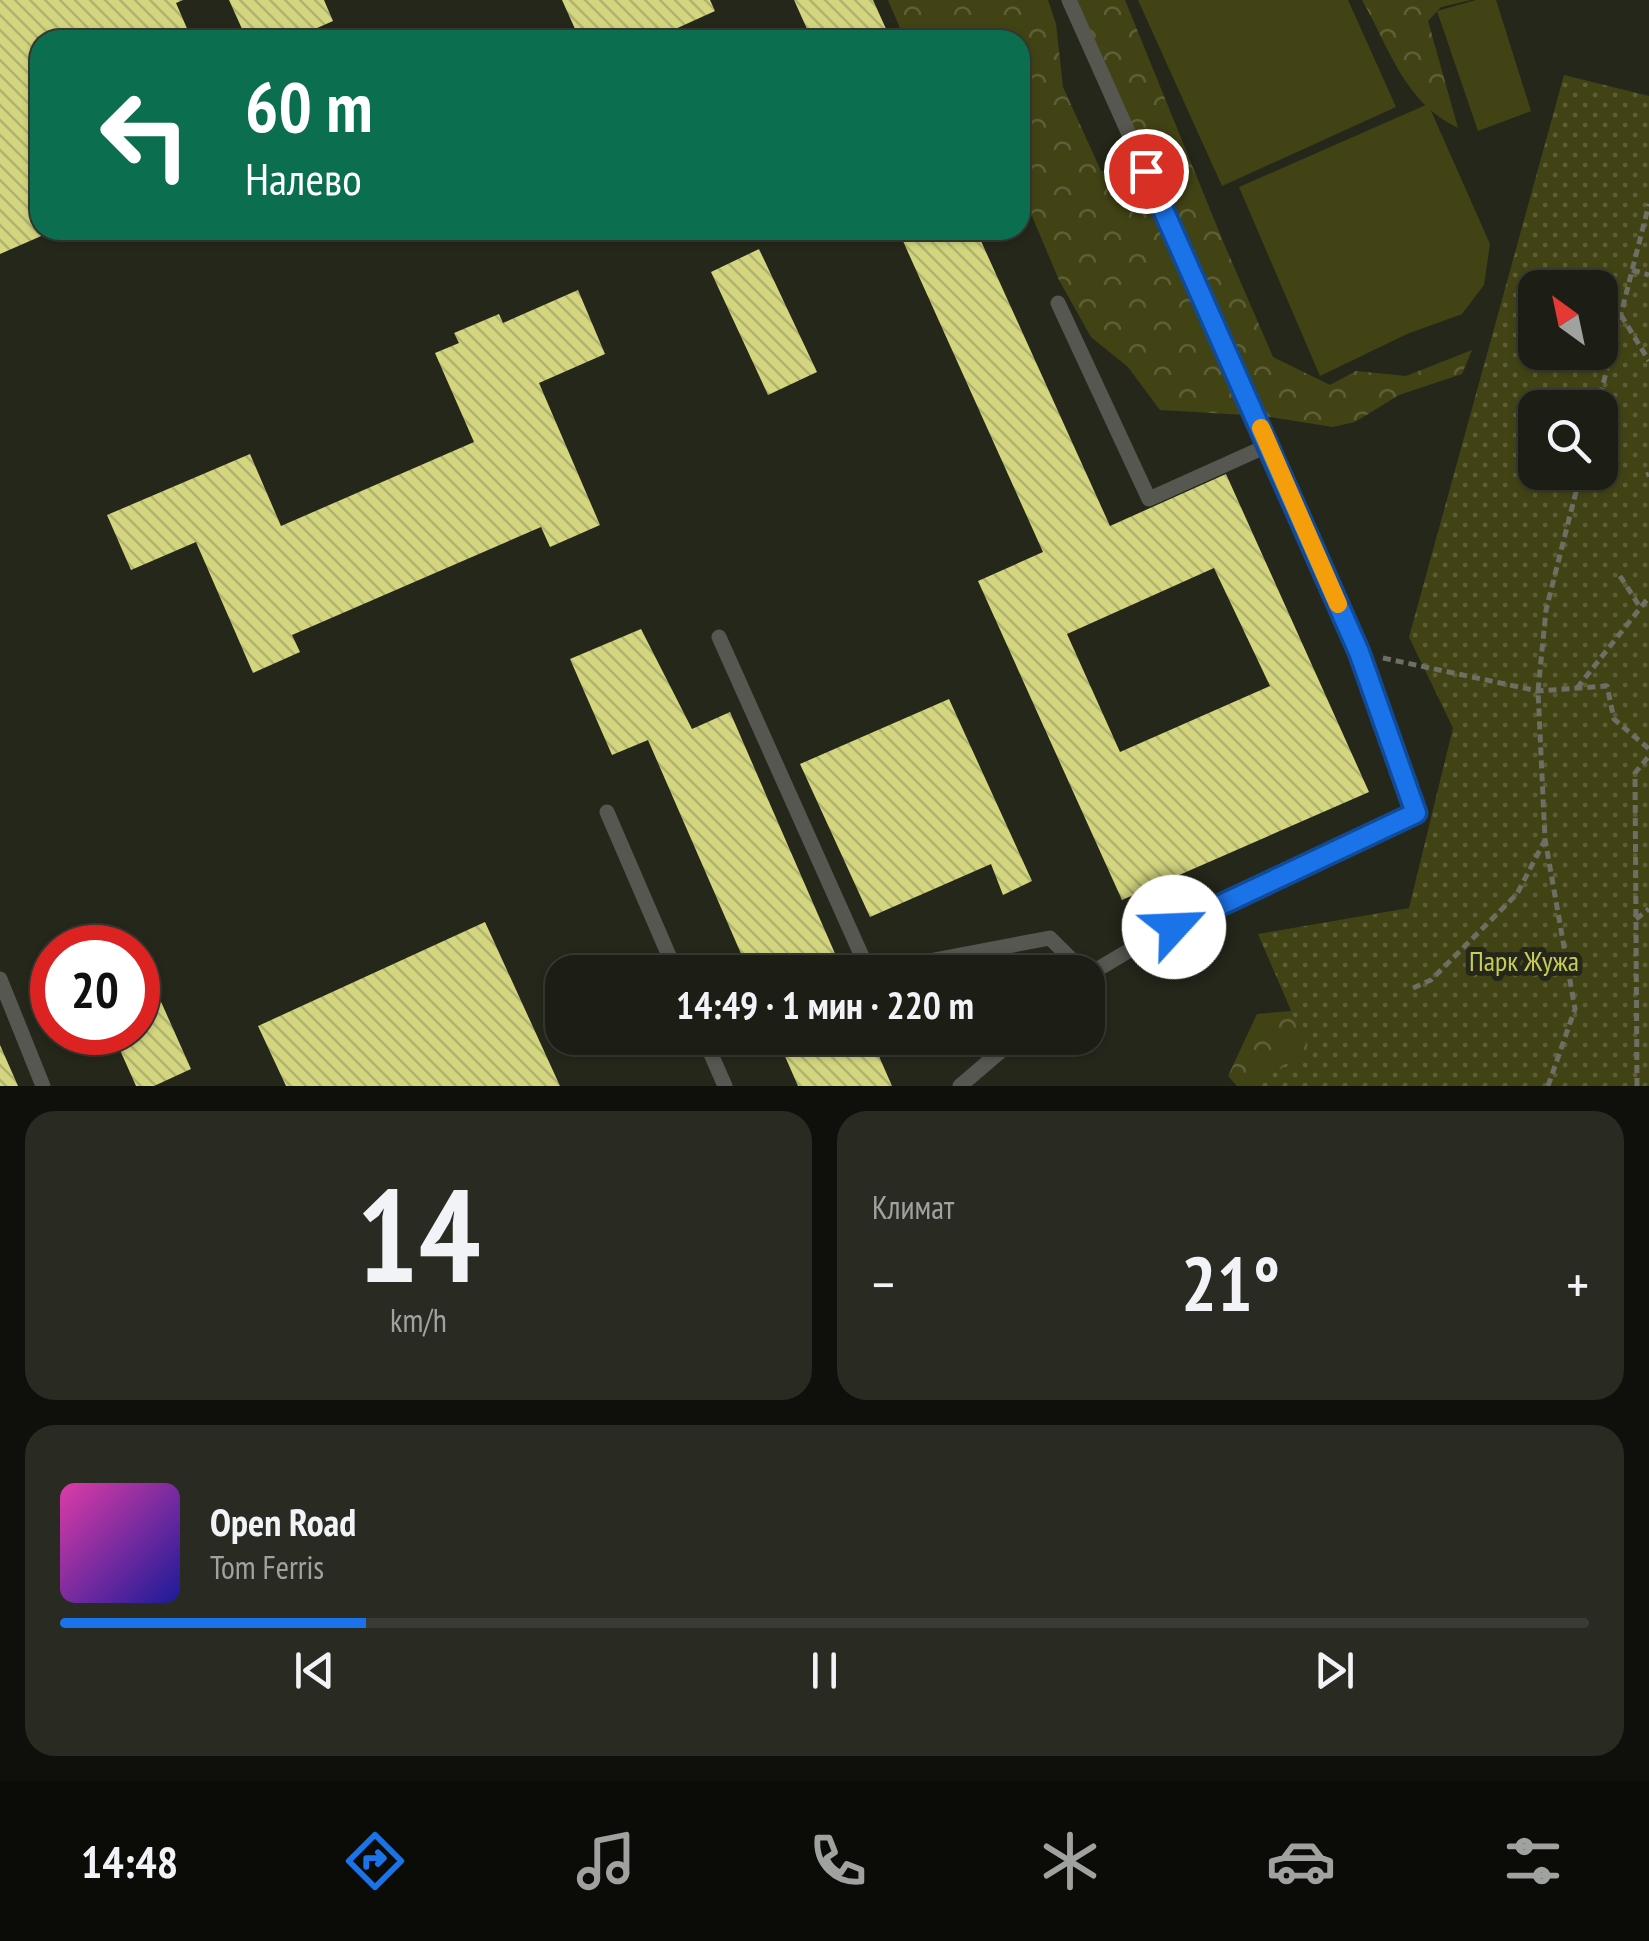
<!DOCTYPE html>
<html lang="ru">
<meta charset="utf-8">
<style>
body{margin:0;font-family:"PT Sans Narrow",sans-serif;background:#292a22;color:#f1f3f6;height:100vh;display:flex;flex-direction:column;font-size:38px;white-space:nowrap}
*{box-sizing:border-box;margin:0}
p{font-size:32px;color:#a0a2a0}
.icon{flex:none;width:55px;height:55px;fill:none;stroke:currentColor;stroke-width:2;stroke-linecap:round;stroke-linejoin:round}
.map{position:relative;height:1086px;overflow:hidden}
.sheet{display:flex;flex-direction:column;gap:25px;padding:25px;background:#0f100b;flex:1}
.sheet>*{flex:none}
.guide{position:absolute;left:30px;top:30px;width:1000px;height:210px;border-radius:30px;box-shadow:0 2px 8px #0004,0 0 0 2px #3a3b34;background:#0b6e4f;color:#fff;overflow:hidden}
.needle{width:65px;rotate:327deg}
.controls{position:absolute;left:1518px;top:270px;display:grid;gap:20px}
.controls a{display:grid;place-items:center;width:100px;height:100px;border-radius:20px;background:#1c1d14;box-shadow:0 2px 8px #0004,0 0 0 2px #3a3b34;font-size:50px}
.speed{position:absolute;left:30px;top:925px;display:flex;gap:20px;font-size:50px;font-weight:700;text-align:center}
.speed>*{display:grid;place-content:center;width:130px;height:130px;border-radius:50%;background:#1c1d14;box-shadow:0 2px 8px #0004,0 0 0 2px #3a3b34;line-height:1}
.speed .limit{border:15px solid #d22;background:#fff;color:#111}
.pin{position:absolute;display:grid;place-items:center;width:85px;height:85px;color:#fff;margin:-42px;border:5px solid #fff;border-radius:50%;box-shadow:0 2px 10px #0007}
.me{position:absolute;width:110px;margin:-55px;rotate:65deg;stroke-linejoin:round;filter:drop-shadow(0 0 8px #0008)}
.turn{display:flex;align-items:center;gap:35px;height:210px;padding:0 50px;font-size:45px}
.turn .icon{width:130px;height:130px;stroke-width:2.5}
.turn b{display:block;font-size:70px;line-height:85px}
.big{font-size:75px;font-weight:700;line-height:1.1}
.sheet .widget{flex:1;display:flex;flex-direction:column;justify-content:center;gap:15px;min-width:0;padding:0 35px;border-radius:30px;background:#292a22}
.sheet .dial{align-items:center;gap:0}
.dial b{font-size:130px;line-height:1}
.song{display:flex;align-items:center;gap:30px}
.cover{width:120px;height:120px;border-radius:15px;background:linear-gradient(135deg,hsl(320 70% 55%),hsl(240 70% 35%))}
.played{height:10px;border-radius:5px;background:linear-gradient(90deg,#1a73e8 20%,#3a3b34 20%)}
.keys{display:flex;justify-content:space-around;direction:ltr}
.heat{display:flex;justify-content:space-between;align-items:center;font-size:55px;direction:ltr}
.sheet .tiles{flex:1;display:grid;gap:25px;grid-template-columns:1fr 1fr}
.widget:last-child{grid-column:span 2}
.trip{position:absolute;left:545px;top:955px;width:560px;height:100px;border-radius:30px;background:#1c1d14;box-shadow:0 2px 8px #0004,0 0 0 2px #3a3b34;font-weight:700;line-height:100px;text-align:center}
.menu{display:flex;height:160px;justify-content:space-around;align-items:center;background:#0b0c08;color:#a0a2a0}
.menu .icon{width:70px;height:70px}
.menu .selected{color:#1a73e8}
.menu b{font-size:45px;color:#f1f3f6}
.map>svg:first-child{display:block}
.green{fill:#424315}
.forest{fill:url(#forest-crowns)}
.park{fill:url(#park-dots);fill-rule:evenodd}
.building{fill:url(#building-back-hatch);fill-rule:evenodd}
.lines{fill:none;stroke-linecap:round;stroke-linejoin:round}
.path{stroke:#6d6e64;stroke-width:5;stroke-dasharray:8 5;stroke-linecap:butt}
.lane{stroke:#565751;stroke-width:15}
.route-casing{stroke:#114b97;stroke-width:25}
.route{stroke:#1a73e8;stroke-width:18}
.slow{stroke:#f59e0b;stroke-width:18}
.labels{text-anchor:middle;stroke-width:10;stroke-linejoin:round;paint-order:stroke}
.park-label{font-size:28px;fill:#c8cb54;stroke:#26271b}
</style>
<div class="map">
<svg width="1649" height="1086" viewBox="0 0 1649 1086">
<defs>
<pattern id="forest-crowns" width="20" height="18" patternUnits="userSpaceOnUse" patternTransform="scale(2.5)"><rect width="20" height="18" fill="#424315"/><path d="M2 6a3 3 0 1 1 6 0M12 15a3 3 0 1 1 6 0" fill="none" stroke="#5e5f37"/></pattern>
<pattern id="park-dots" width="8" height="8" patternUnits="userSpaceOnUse" patternTransform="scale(2.5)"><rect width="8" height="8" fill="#424315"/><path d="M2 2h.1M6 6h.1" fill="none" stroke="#5e5f37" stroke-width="1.8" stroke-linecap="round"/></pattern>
<pattern id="building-back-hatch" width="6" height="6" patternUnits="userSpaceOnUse" patternTransform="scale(2.5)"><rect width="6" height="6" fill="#d3d67e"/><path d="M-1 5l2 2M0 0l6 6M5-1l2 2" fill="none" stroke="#b0b370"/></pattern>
</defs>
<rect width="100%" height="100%" fill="#26271b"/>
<path class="green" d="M1138,0H1348L1396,107L1222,186Z
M1476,0H1496L1531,111L1478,131L1437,11Z
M1428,104L1490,244L1484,285L1462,314L1407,334L1320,376L1239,187Z"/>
<path class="forest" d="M888,0H1048L1056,24L1063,87L1101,171L1128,173L1177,254L1201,322L1247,415L1160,410L1128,367L1091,337L1059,280L1029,209L1020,204V40H905Z
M1076,0H1125L1222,239L1273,357L1330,385L1356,371L1406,376L1472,350L1462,374L1399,395L1355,422L1333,427L1264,416Z
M1362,0H1471L1441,7L1428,21L1458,128C1404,102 1390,49 1362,0Z
M1314,1009L1360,1086H1237L1228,1076L1257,1014Z"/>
<path class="park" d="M1564,75L1649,96V1086H1251L1309,1052L1258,934L1409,908L1453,728L1409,637ZM1535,288H1600V352H1535ZM1535,408H1600V472H1535Z"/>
<path class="building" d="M0,0H183L176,3L192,40H40V230H55L0,254Z
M229,0H324L333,21L290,40H247Z
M562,0H710L715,11L651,40H580Z
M794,0H873L891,40H812Z
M898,230H976L1110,526L1226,474L1369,792L1122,900L978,581L1043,552ZM1214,568L1270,686L1120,752L1067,634Z
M759,249L817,372L768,395L711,272Z
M578,290L605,354L539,383L600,525L550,547L541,527L292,635L300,652L253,673L196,542L131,570L107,515L250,454L281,526L474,442L435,353L459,343L454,333L499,314L503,323Z
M641,629L692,729L730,712L843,972H749L648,740L612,755L570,659Z
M949,699L1032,881L1003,895L991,864L870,917L800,764Z
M485,922L560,1086H286L258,1026Z
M158,995L191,1069L154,1086H136L112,1032H138V1004Z
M777,1038H871L892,1086H798Z
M0,1045L18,1086H0Z"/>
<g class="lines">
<path class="path" d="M1632,270L1649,275
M1621,315L1649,361
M1597,408L1649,204
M1646,475L1649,474
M1620,576L1640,607
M1383,658L1538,691L1607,686L1614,719L1649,749
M1577,688L1649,597
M1636,919L1649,909
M1413,988L1431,980L1517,894L1545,840
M1548,1086L1575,1009L1545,839L1538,691L1546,610L1581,472
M1637,1086L1635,773L1649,756"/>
<path class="lane" d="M1069,0L1302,521L1359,653L1416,813L1140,944L1088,975
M1058,303L1149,499L1269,445
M719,637L869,972
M607,812L676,972
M871,972L1050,938L1084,972
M0,979L43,1086
M704,1038L725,1086
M960,1086L1016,1038"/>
</g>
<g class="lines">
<g class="route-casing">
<path id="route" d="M1146,171L1359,652L1416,813L1174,927"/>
</g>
<use href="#route" class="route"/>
<path class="slow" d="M1261,428L1338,604"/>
</g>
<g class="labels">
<g class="park-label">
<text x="1524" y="971">Парк Жужа</text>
</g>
</g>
</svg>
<div class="controls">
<a><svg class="needle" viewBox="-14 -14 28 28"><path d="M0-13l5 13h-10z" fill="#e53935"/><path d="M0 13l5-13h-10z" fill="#a0a2a0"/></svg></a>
<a><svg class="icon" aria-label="search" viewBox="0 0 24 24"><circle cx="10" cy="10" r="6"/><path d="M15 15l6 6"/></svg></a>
</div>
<div class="speed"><div class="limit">20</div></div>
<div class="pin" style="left:1146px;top:171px;background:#d93025"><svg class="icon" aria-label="arrive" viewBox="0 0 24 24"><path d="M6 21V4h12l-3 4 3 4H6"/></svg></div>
<svg class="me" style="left:1174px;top:927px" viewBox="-20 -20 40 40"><circle r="19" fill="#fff"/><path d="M0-13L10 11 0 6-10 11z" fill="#1a73e8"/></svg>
<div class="trip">14:49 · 1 мин · 220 m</div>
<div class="guide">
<div class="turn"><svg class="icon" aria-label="left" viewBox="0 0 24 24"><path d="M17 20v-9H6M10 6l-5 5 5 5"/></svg><div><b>60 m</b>Налево</div></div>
</div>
</div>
<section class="sheet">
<div class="tiles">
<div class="widget dial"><b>14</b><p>km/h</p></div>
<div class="widget"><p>Климат</p>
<div class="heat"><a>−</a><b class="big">21°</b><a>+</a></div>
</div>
<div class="widget">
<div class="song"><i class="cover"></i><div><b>Open Road</b><p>Tom Ferris</p></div></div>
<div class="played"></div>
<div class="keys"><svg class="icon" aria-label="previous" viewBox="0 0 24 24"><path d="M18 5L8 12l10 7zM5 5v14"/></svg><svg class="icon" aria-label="pause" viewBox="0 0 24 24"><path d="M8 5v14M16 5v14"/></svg><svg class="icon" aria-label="next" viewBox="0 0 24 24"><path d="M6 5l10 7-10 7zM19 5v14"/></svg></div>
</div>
</div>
</section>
<nav class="menu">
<b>14:48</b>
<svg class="icon selected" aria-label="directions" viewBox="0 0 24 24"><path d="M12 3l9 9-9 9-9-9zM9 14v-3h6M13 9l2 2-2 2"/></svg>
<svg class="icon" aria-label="music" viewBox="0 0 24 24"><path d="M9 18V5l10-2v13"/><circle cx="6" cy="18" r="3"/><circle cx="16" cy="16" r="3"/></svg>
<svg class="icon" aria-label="phone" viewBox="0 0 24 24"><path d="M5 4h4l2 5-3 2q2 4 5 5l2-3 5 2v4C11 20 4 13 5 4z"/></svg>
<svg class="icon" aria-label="climate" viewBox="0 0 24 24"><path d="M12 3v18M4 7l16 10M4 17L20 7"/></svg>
<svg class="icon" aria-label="car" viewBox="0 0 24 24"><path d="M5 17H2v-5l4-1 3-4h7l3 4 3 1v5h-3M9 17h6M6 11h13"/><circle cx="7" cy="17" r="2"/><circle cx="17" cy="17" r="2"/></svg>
<svg class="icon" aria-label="filters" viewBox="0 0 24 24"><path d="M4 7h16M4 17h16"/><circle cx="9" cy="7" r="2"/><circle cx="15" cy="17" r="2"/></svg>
</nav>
